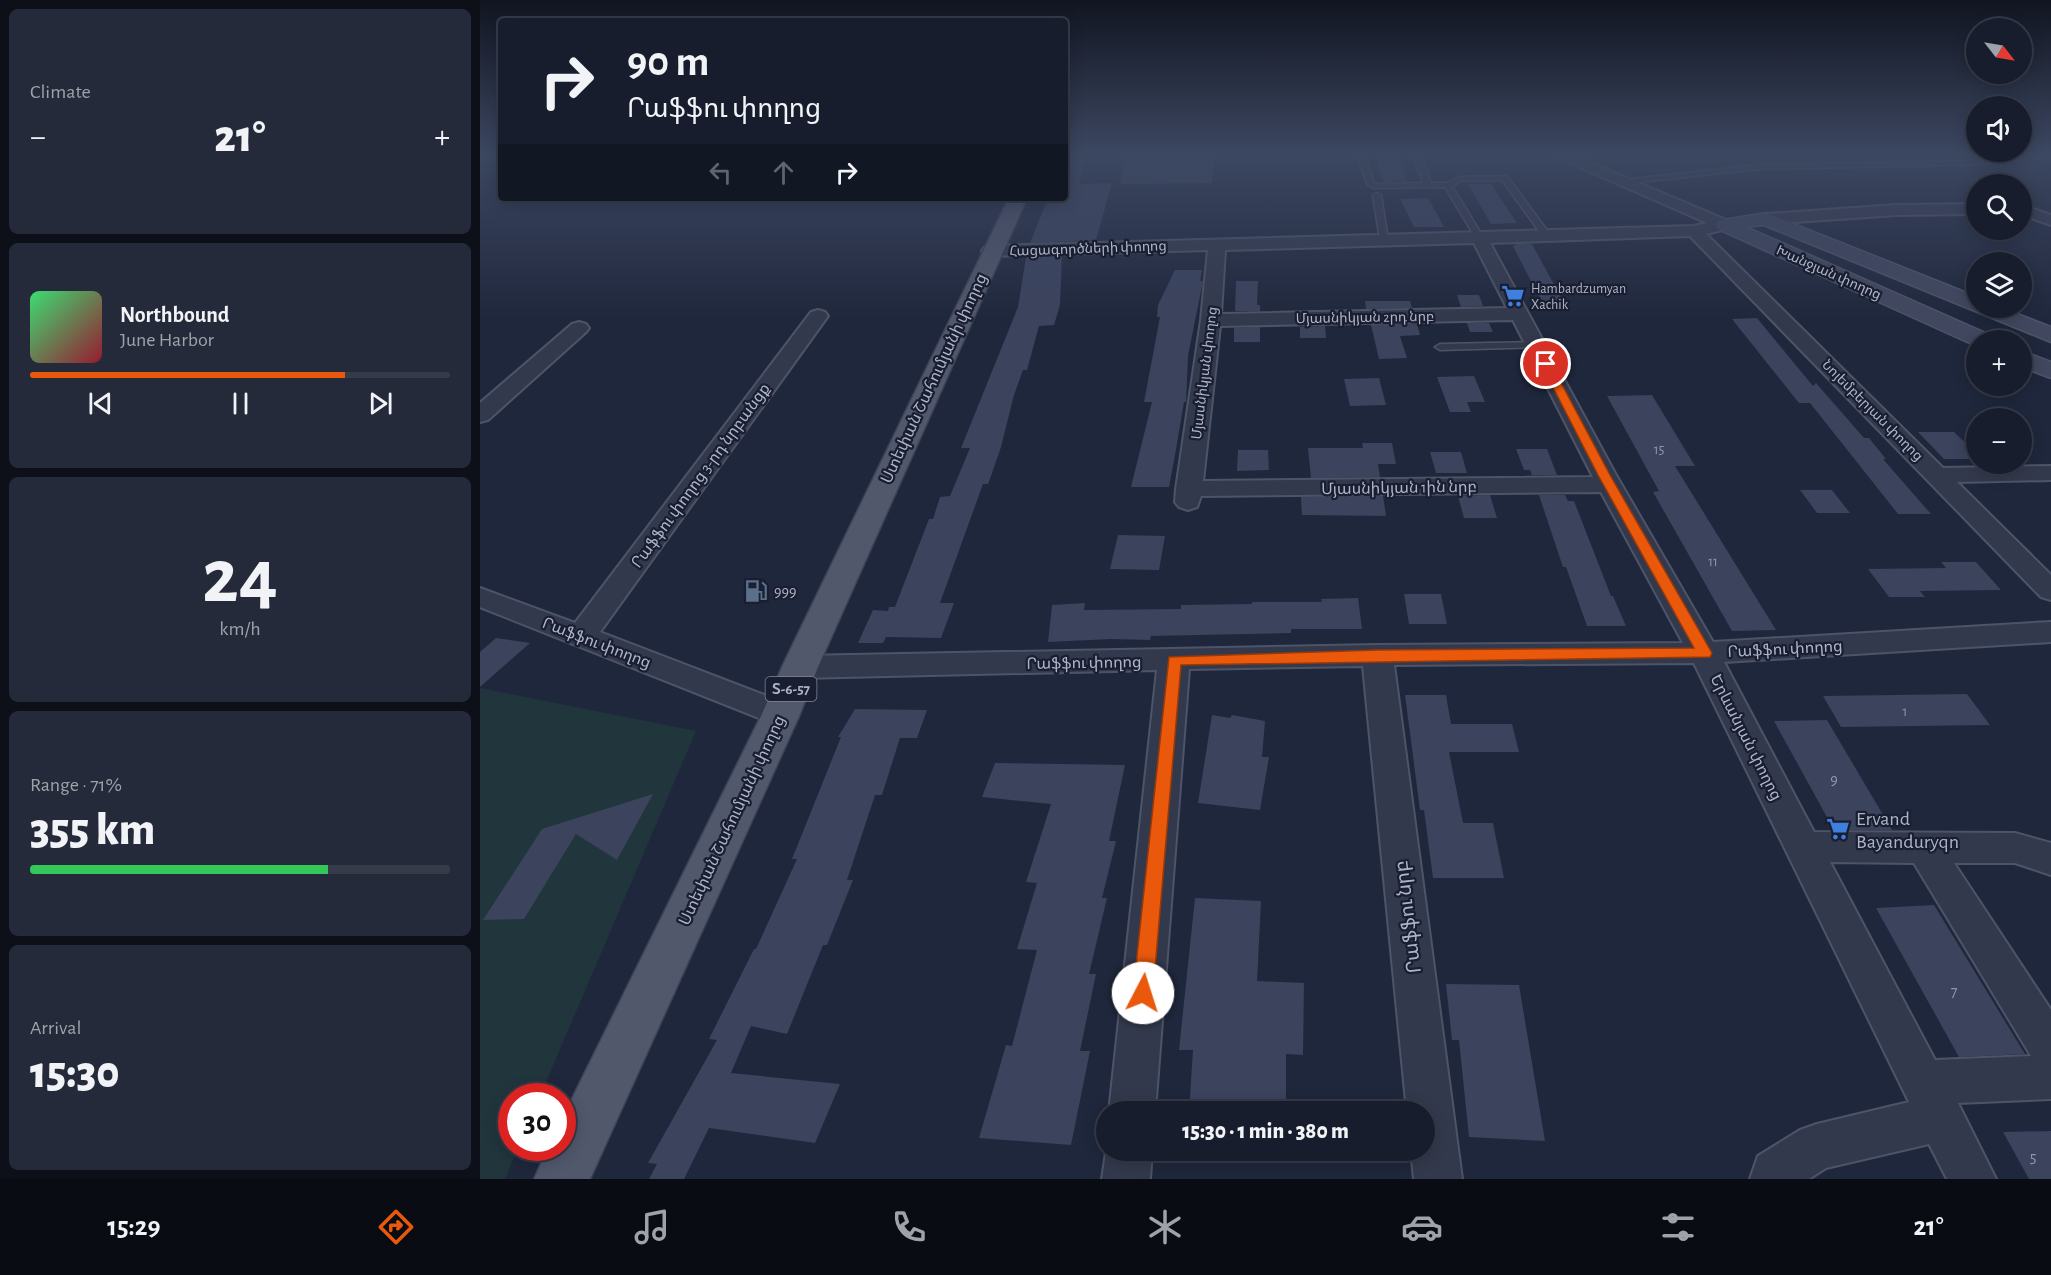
<!DOCTYPE html>
<meta charset="utf-8">
<style>
body{margin:0;font-family:"Alegreya Sans","Noto Sans Armenian",sans-serif;background:#242a39;color:#f1f3f6;height:100vh;display:flex;flex-direction:column;font-size:22px;white-space:nowrap}
*{box-sizing:border-box;margin:0}
p{font-size:20px;color:#9ea2aa}
.icon{flex:none;width:33px;height:33px;fill:none;stroke:currentColor;stroke-width:2;stroke-linecap:round;stroke-linejoin:round}
.map{position:relative;flex:1;overflow:hidden}
.side{display:flex;flex-direction:column;gap:9px;padding:9px;background:#0d1019;width:480px}
.side>*{flex:none}
.guide{position:absolute;left:18px;top:18px;width:570px;height:183px;border-radius:6px;box-shadow:0 3px 15px #0003,0 0 0 2px #363b49;background:#171d2d;color:#f1f3f6;overflow:hidden}
.needle{width:39px;rotate:121deg}
.buttons{position:absolute;left:1486px;top:18px;display:grid;gap:12px}
.buttons a{display:grid;place-items:center;width:66px;height:66px;border-radius:50%;background:#171d2d;box-shadow:0 3px 15px #0003,0 0 0 2px #363b49;font-size:30px}
.speed{position:absolute;left:18px;top:1083px;display:flex;gap:12px;font-size:30px;font-weight:700;text-align:center}
.speed>*{display:grid;place-content:center;width:78px;height:78px;border-radius:50%;background:#171d2d;box-shadow:0 3px 15px #0003,0 0 0 2px #363b49;line-height:1}
.speed .limit{border:9px solid #d22;background:#fff;color:#111}
.pin{position:absolute;display:grid;place-items:center;width:51px;height:51px;color:#fff;margin:-26px;border:3px solid #fff;border-radius:50%;box-shadow:0 2px 6px #0007}
.me{position:absolute;width:66px;margin:-33px;rotate:5deg;stroke-linejoin:round;filter:drop-shadow(0 0 4px #0008)}
.turn{display:flex;align-items:center;gap:21px;height:126px;padding:0 30px;font-size:27px}
.turn .icon{width:78px;height:78px;stroke-width:2.5}
.turn b{display:block;font-size:42px;line-height:51px}
.lanes{display:flex;align-items:center;height:57px;padding:0 30px;background:#0003;justify-content:center;gap:30px;direction:ltr}
.lanes .off{opacity:.35}
.big{font-size:45px;font-weight:800;line-height:1.1}
.side .widget{flex:1;display:flex;flex-direction:column;justify-content:center;gap:9px;min-width:0;padding:0 21px;border-radius:9px;background:#242a39}
.side .dial{align-items:center;gap:0}
.dial b{font-size:78px;line-height:1}
.song{display:flex;align-items:center;gap:18px}
.cover{width:72px;height:72px;border-radius:9px;background:linear-gradient(135deg,hsl(140 70% 55%),hsl(350 70% 35%))}
.played{height:6px;border-radius:3px;background:linear-gradient(90deg,#ea580c 75%,#363b49 75%)}
.keys{display:flex;justify-content:space-around;direction:ltr}
.heat{display:flex;justify-content:space-between;align-items:center;font-size:33px;direction:ltr}
.charge{height:9px;border-radius:4px;background:linear-gradient(90deg,#34c759 71%,#363b49 0)}
.trip{position:absolute;left:616px;top:1101px;width:339px;height:60px;border-radius:30px;background:#171d2d;box-shadow:0 3px 15px #0003,0 0 0 2px #363b49;font-weight:800;line-height:60px;text-align:center}
.menu{display:flex;height:96px;justify-content:space-around;align-items:center;background:#090c12;color:#9ea2aa}
.menu .icon{width:42px;height:42px}
.menu .on{color:#ea580c}
.menu b{font-size:27px;color:#f1f3f6}
main{display:flex;flex:1;min-height:0}
.map>svg:first-child{display:block}
.green{fill:#21353d}
.building{fill:#3b435d}
.lines{fill:none;stroke-linecap:round;stroke-linejoin:round}
.lane-casing{stroke:#4e5467;stroke-width:3}
.street-casing{stroke:#4e5467;stroke-width:4}
.secondary-casing{stroke:#4e5467;stroke-width:3}
.primary-casing{stroke:#3d4255;stroke-width:3}
.lane{fill:#33394c;fill-rule:evenodd}
.street{fill:#33394c;fill-rule:evenodd}
.secondary{fill:#41475f;fill-rule:evenodd}
.primary{fill:#51586c;fill-rule:evenodd}
.route{fill:#ea580c;stroke:#983908;stroke-width:1.5}
.labels{text-anchor:middle;stroke-width:4.5;stroke-linejoin:round;paint-order:stroke}
.far-street-label{font-size:14px;fill:#aeb4c8;stroke:#191e31}
.far-poi-label{font-size:14px;fill:#aeb4c8;stroke:#191e31;text-anchor:start}
.number-label{font-size:14px;fill:#9198ad}
.shield{fill:#191e31;stroke:#81879b;stroke-width:1.5}
.shield-label{font-size:15px;font-weight:bold;fill:#aeb4c8}
.street-label{font-size:16px;fill:#aeb4c8;stroke:#191e31}
.poi-label{font-size:16px;fill:#aeb4c8;stroke:#191e31;text-anchor:start}
.near-number-label{font-size:16px;fill:#9198ad}
.near-poi-label{font-size:20px;fill:#aeb4c8;stroke:#191e31;text-anchor:start}
.near-street-label{font-size:20px;fill:#aeb4c8;stroke:#191e31}
</style>
<main>
<section class="side">
<div class="widget"><p>Climate</p>
<div class="heat"><a>−</a><b class="big">21°</b><a>+</a></div>
</div>
<div class="widget">
<div class="song"><i class="cover"></i><div><b>Northbound</b><p>June Harbor</p></div></div>
<div class="played"></div>
<div class="keys"><svg class="icon" aria-label="previous" viewBox="0 0 24 24"><path d="M18 5L8 12l10 7zM5 5v14"/></svg><svg class="icon" aria-label="pause" viewBox="0 0 24 24"><path d="M8 5v14M16 5v14"/></svg><svg class="icon" aria-label="next" viewBox="0 0 24 24"><path d="M6 5l10 7-10 7zM19 5v14"/></svg></div>
</div>
<div class="widget dial"><b>24</b><p>km/h</p></div>
<div class="widget"><p>Range · 71%</p><b class="big">355 km</b><div class="charge"></div></div>
<div class="widget"><p>Arrival</p><b class="big">15:30</b></div>
</section>
<div class="map">
<svg width="1571" height="1179" viewBox="0 0 1571 1179">
<rect width="100%" height="100%" fill="#1f273c"/>
<path class="green" d="M0,688L216,731L60,1096H32V1148H38L25,1179H0Z"/>
<path class="building" d="M585,154H607L599,184L632,183L616,240L550,243L568,198H585Z
M646,154H735L732,183L640,184Z
M895,154H918L927,181L903,182Z
M988,184H1011L1037,223L1011,224Z
M948,198L964,227H934L920,199Z
M1037,244H1052L1083,301H1061L1033,246Z
M582,256L580,305L574,325L559,326L547,370H543L534,395L521,447L511,476L508,484H503L460,603H474L461,638L406,637L403,643H378L393,610L408,611L409,607H415L449,519H453L460,497L470,496L490,448H481L538,307L546,257Z
M695,270H722L720,281H723L708,356L706,402H704L695,455L689,487H651L672,402H664L680,317H677L678,305Z
M756,281H778L777,305H780V311H755Z
M977,295H999L1003,306L981,307Z
M885,301H930L932,308L886,309Z
M1277,318L1333,386L1336,383L1384,438H1389L1406,459H1403L1451,514H1418L1330,403H1319L1252,319Z
M987,323H1009L1013,332H990Z
M937,324L940,335L920,336L927,358L899,359L891,325Z
M845,326L846,338H820V327Z
M780,327V342H754V328Z
M994,376L1005,402H987L991,412H970L957,377Z
M899,378L906,405L870,406L864,379Z
M1172,395L1215,466H1195L1296,630L1252,631L1173,492L1179,491L1127,396Z
M1438,432H1474L1497,454V459H1464Z
M882,443H912L916,464H898L900,477L831,478L828,448H883Z
M1036,449H1067L1077,475H1052L1050,470H1044Z
M758,450H788L789,470L757,471Z
M950,452H981L987,473H956Z
M1320,490H1352L1370,513H1337Z
M1010,495L1017,518H984L978,496Z
M1059,495H1085L1088,501H1094L1131,596H1133L1146,626H1107L1086,567H1083Z
M903,496L906,516L822,515L821,497Z
M638,535L685,536L679,570L630,569Z
M1461,562H1496L1521,590L1440,591L1445,597H1409L1388,569L1466,568Z
M924,594H961L967,624H929Z
M878,598L882,629H811V633L671,636L670,640L632,639L568,642L572,605L605,603L604,610L701,609V605L772,604V602H842L841,599Z
M16,638L50,643L0,687V652Z
M1487,694L1510,725L1361,727L1343,696Z
M925,695H966L971,724H1032L1039,752H969L983,823H1013L1024,878H953L944,810H940Z
M375,709L447,710L437,738H420L402,795H395L367,880H373L347,945H343L307,1034L271,1026L251,1073L360,1084L335,1143L229,1128L204,1179H169L177,1164L168,1163L237,1040L229,1039L274,949H276L317,859H312L361,737H358Z
M732,715L750,718L752,715L785,721L782,757H789L780,810L718,803Z
M1347,720L1412,830H1354L1294,721Z
M515,763L645,765L629,841H636L622,898H627L609,974H616L600,1051H610L591,1145L499,1138L526,1045L532,1046L557,950L537,949L557,883L546,882L571,804L502,797Z
M173,794L137,860L96,834L44,919L3,920L62,829Z
M715,898L781,901L777,981L824,983L823,1055L806,1054V1112H709L713,1050H699Z
M1454,905L1545,1054L1479,1057L1396,908Z
M966,984L1039,985L1065,1141L989,1137L979,1040H972Z
M1571,1131V1179H1549L1523,1132Z"/>
<g class="lines">
<g class="lane-casing">
<path id="lane" d="M877,154H885L894,183L897,184L943,183L932,154H940L951,183H967L980,177L1027,176L1071,236L1064,238L1022,180L981,181L972,186L1003,237L999,240L995,237L965,187L893,188L887,184Z
M1553,154H1571V157L1485,165L1278,169L1143,184L1139,182L1143,180L1278,165L1485,161Z
M897,193L901,195L908,240L904,243L900,240L893,195Z
M1057,342L1062,345L1061,347L960,350L955,347L960,344Z"/>
</g>
<g class="street-casing">
<path id="street" d="M1070,154H1090L1251,222L1253,225L1251,228L1226,234L1463,468L1571,466V480L1477,482L1571,575V600L1561,597L1210,236L1010,243L1136,475L1233,642L1571,622V642L1244,662L1334,832L1535,833L1571,843V875L1535,863H1474L1571,1010V1099L1478,1103L1516,1179H1467L1449,1144L1346,1168L1329,1179H1270L1278,1156L1320,1130L1337,1124L1429,1102L1214,663L914,665L982,1179H934L931,1150H945V1112H927L883,666L709,669L675,1112H629L677,670L320,678L309,675L304,667L309,659L320,656L897,645L1203,643L1121,492L721,496L717,507L708,510L699,507L695,502L696,489L721,320L728,250L511,256L505,255L502,251L505,247L511,246L1214,226L1227,223ZM994,243L1027,308L741,314L745,250ZM1033,320L1113,477L723,481L740,326ZM1350,862L1434,863L1551,1056L1455,1060Z
M1497,204V214L1416,215L1286,224L1278,219L1286,214L1416,205Z
M1542,205L1571,215V225L1542,215Z
M338,310L345,312L348,316L120,632L313,706L317,714L313,722L301,726L289,722L0,607V588L95,623L331,312Z
M99,322L106,324L109,328L106,332L8,420L0,422V403L92,324Z
M627,1146V1150H672L670,1179H622Z"/>
</g>
<g class="secondary-casing">
<path id="secondary" d="M1286,213L1497,297V308H1522L1571,327V342L1284,225L1266,227L1510,335L1514,340H1497V346L1494,345L1238,229L1235,225L1238,221Z
M1542,351L1571,362V378L1542,367Z"/>
</g>
<g class="primary-casing">
<path id="primary" d="M529,198H547L338,667L320,714L110,1179H54L68,1148H82V1119L282,714L302,667Z"/>
</g>
<use href="#lane" class="lane"/>
<use href="#street" class="street"/>
<use href="#secondary" class="secondary"/>
<use href="#primary" class="primary"/>
</g>
<linearGradient id="sky" x2="0" y2="1"><stop stop-color="#111521"/><stop offset="0.48" stop-color="#3c4761"/><stop offset="1" stop-color="#3c4761" stop-opacity="0"/></linearGradient>
<rect width="1571" height="320" fill="url(#sky)"/>
<path class="route" d="M1066,361L1071,364L1130,475L1232,653L1230,657L701,665L673,993L670,999L663,1002L656,999L653,993L689,657L897,650L1214,648L1118,475L1061,364Z"/>
<defs>
<g id="supermarket-bare" transform="scale(1.8)"><path d="M-6-5.5h2.5l.6 2H6L4.5 2H-2.5L-4.4-4H-6ZM-1.5 3.2a1.3 1.3 0 1 0 .1 0ZM3 3.2a1.3 1.3 0 1 0 .1 0Z" fill="#3f7fe0" stroke="#191e31" stroke-width="2.5" paint-order="stroke"/></g>
<g id="fuel-bare" transform="scale(1.8)"><path d="M-5.5-6h7V0h2V4h1.3V-2.5L3-4.5l.8-.8L6-3V5H2.5V1h-1V6h-7ZM-4.2-4.7v3.2H.2V-4.7Z" fill="#5c6f8a" stroke="#191e31" stroke-width="2.5" paint-order="stroke"/></g>
</defs>
<g fill-rule="evenodd">
<use href="#supermarket-bare" x="1033" y="296"/>
<use href="#fuel-bare" x="276" y="591"/>
<use href="#supermarket-bare" x="1358" y="829"/>
</g>
<g class="labels">
<g class="far-street-label">
<text transform="translate(608 248) rotate(-2)" y="5">Հացագործների փողոց</text>
<text transform="translate(1349 272) rotate(24)" y="5">Խանջյան փողոց</text>
<text transform="translate(885 317) rotate(-1)" y="5">Մյասնիկյան 2րդ նրբ</text>
<text transform="translate(724 373) rotate(-83)" y="5">Մյասնիկյան փողոց</text>
<text transform="translate(1393 410) rotate(45)" y="5">Նոյեմբերյան փողոց</text>
</g>
<g class="far-poi-label">
<text x="1051" y="293">Hambardzumyan<tspan x="1051" dy="16">Xachik</tspan></text>
</g>
<g class="number-label">
<text x="1179" y="454">15</text>
<text x="1233" y="566">11</text>
<text x="1425" y="716">1</text>
</g>
<rect class="shield" x="285.5" y="677" width="51" height="24" rx="4.5"/>
<g class="shield-label">
<text x="311" y="694">Տ-6-57</text>
</g>
<g class="street-label">
<text transform="translate(453 378) rotate(-65)" y="6">Ստեփան Շահումյանի փողոց</text>
<text transform="translate(220 475) rotate(-54)" y="6">Րաֆֆու փողոց 3-րդ նրբանցք</text>
<text transform="translate(919 487) rotate(-1)" y="6">Մյասնիկյան 1ին նրբ</text>
<text transform="translate(117 642) rotate(21)" y="6">Րաֆֆու փողոց</text>
<text transform="translate(1305 648) rotate(-3)" y="6">Րաֆֆու փողոց</text>
<text transform="translate(604 662) rotate(-1)" y="6">Րաֆֆու փողոց</text>
<text transform="translate(1267 737) rotate(63)" y="6">Երևանյան փողոց</text>
<text transform="translate(251 820) rotate(-65)" y="6">Ստեփան Շահումյանի փողոց</text>
</g>
<g class="poi-label">
<text x="294" y="597">999</text>
</g>
<g class="near-number-label">
<text x="1354" y="785">9</text>
<text x="1474" y="997">7</text>
<text x="1553" y="1162">5</text>
</g>
<g class="near-poi-label">
<text x="1376" y="825">Ervand<tspan x="1376" dy="23">Bayanduryqn</tspan></text>
</g>
<g class="near-street-label">
<text transform="translate(927 917) rotate(-97)" y="7">Րաֆֆու նրբ</text>
</g>
</g>
</svg>
<div class="buttons">
<a><svg class="needle" viewBox="-14 -14 28 28"><path d="M0-13l5 13h-10z" fill="#e53935"/><path d="M0 13l5-13h-10z" fill="#9ea2aa"/></svg></a>
<a><svg class="icon" aria-label="sound" viewBox="0 0 24 24"><path d="M4 9h4l5-4v14l-5-4H4zM17 9q2 3 0 6"/></svg></a>
<a><svg class="icon" aria-label="search" viewBox="0 0 24 24"><circle cx="10" cy="10" r="6"/><path d="M15 15l6 6"/></svg></a>
<a><svg class="icon" aria-label="layers" viewBox="0 0 24 24"><path d="M12 4l9 5-9 5-9-5zM3 14l9 5 9-5"/></svg></a>
<a>+</a>
<a>−</a>
</div>
<div class="speed"><div class="limit">30</div></div>
<div class="pin" style="left:1066px;top:364px;background:#d93025"><svg class="icon" aria-label="arrive" viewBox="0 0 24 24"><path d="M6 21V4h12l-3 4 3 4H6"/></svg></div>
<svg class="me" style="left:663px;top:993px" viewBox="-20 -20 40 40"><circle r="19" fill="#fff"/><path d="M0-13L10 11 0 6-10 11z" fill="#ea580c"/></svg>
<div class="trip">15:30 · 1 min · 380 m</div>
<div class="guide">
<div class="turn"><svg class="icon" aria-label="right" viewBox="0 0 24 24"><path d="M7 20v-9h11M14 6l5 5-5 5"/></svg><div><b>90 m</b>Րաֆֆու փողոց</div></div>
<div class="lanes"><svg class="icon off" aria-label="left" viewBox="0 0 24 24"><path d="M17 20v-9H6M10 6l-5 5 5 5"/></svg><svg class="icon off" aria-label="ahead" viewBox="0 0 24 24"><path d="M12 20V5M6 11l6-6 6 6"/></svg><svg class="icon" aria-label="right" viewBox="0 0 24 24"><path d="M7 20v-9h11M14 6l5 5-5 5"/></svg></div>
</div>
</div>
</main>
<nav class="menu">
<b>15:29</b>
<svg class="icon on" aria-label="directions" viewBox="0 0 24 24"><path d="M12 3l9 9-9 9-9-9zM9 14v-3h6M13 9l2 2-2 2"/></svg>
<svg class="icon" aria-label="music" viewBox="0 0 24 24"><path d="M9 18V5l10-2v13"/><circle cx="6" cy="18" r="3"/><circle cx="16" cy="16" r="3"/></svg>
<svg class="icon" aria-label="phone" viewBox="0 0 24 24"><path d="M5 4h4l2 5-3 2q2 4 5 5l2-3 5 2v4C11 20 4 13 5 4z"/></svg>
<svg class="icon" aria-label="climate" viewBox="0 0 24 24"><path d="M12 3v18M4 7l16 10M4 17L20 7"/></svg>
<svg class="icon" aria-label="car" viewBox="0 0 24 24"><path d="M5 17H2v-5l4-1 3-4h7l3 4 3 1v5h-3M9 17h6M6 11h13"/><circle cx="7" cy="17" r="2"/><circle cx="17" cy="17" r="2"/></svg>
<svg class="icon" aria-label="filters" viewBox="0 0 24 24"><path d="M4 7h16M4 17h16"/><circle cx="9" cy="7" r="2"/><circle cx="15" cy="17" r="2"/></svg>
<b>21°</b>
</nav>
